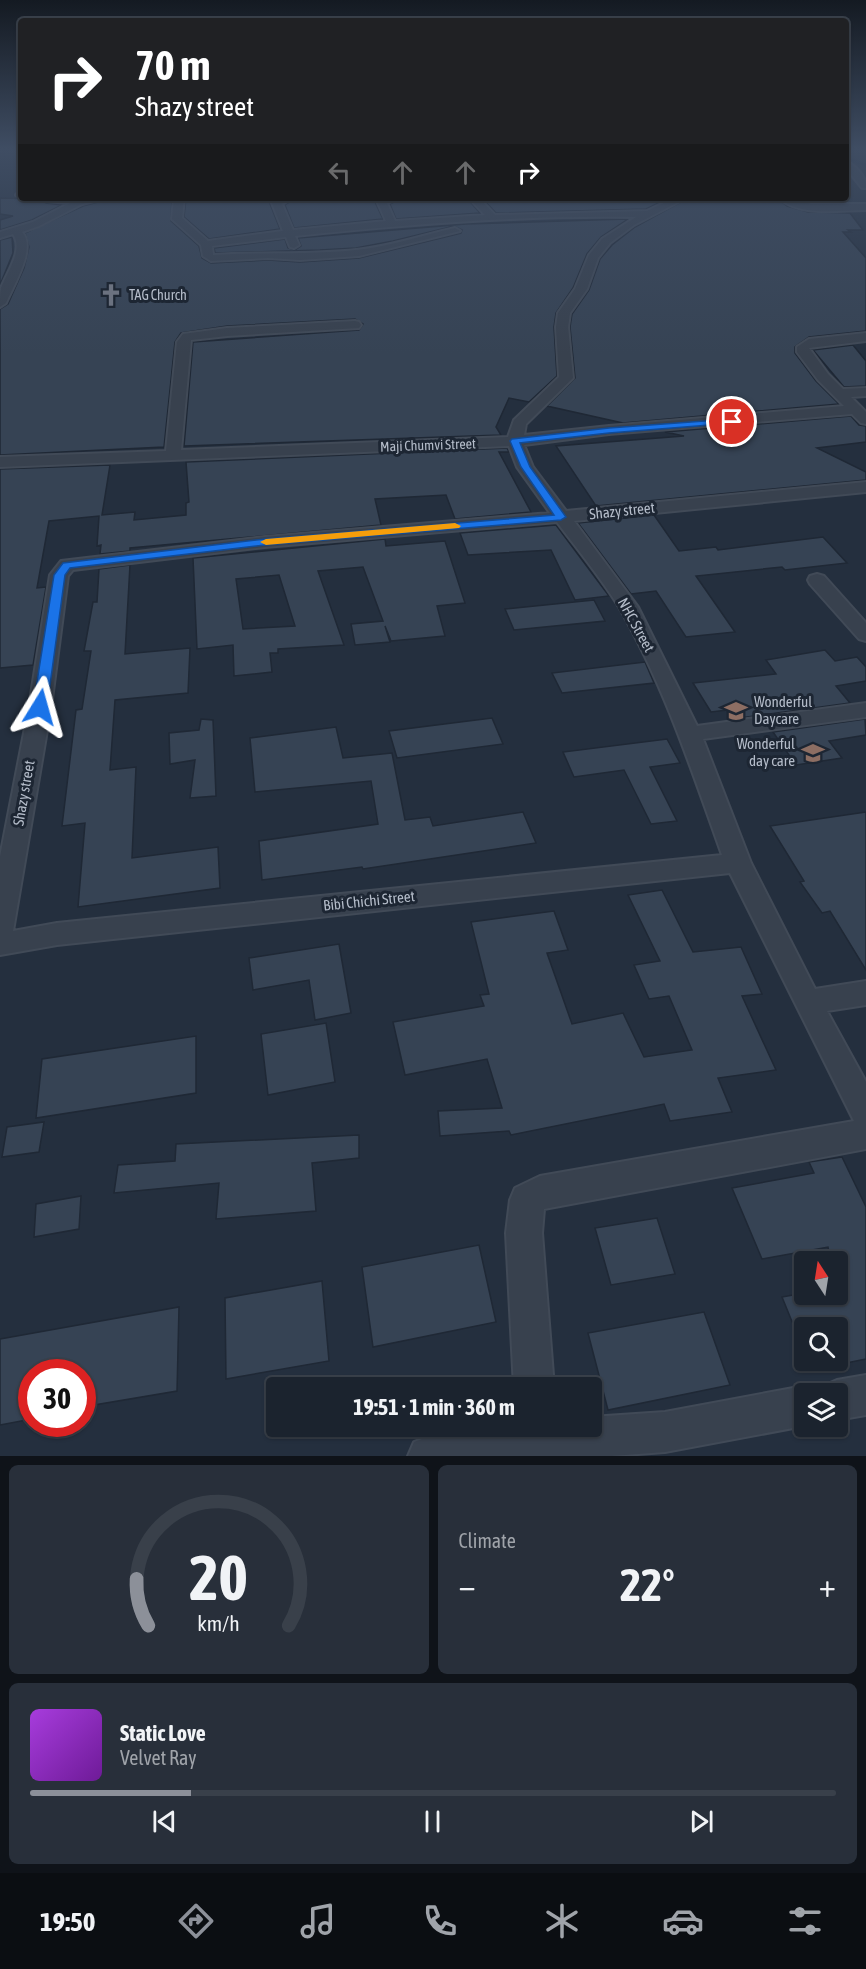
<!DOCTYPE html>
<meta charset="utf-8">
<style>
body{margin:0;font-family:"Asap Condensed",sans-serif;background:#282f3a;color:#f1f3f6;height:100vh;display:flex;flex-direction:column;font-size:22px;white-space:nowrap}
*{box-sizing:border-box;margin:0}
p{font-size:20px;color:#a0a4aa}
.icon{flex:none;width:33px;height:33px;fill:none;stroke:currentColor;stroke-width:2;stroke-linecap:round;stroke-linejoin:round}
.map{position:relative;height:1456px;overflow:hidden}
.sheet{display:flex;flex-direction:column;gap:9px;padding:9px;background:#0f1319;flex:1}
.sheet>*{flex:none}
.banner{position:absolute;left:18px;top:18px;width:831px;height:183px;border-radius:6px;box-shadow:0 2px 4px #0004,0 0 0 2px #39404a;background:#202124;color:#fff;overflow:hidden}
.needle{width:39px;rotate:348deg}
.fabs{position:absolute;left:794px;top:1251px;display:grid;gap:12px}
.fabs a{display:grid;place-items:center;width:54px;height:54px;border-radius:6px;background:#1b232e;box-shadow:0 2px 4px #0004,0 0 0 2px #39404a;font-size:30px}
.speed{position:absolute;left:18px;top:1359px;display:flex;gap:12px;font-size:30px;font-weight:700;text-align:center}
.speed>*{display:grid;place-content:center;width:78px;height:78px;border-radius:50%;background:#1b232e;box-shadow:0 2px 4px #0004,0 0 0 2px #39404a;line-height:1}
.speed .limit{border:9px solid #d22;background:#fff;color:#111}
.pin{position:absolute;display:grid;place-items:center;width:51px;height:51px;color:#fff;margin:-26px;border:3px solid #fff;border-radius:50%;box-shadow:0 2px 6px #0007}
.me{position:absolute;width:66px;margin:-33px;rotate:8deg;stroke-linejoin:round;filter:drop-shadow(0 0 4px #0008)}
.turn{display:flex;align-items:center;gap:21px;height:126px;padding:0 18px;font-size:27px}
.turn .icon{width:78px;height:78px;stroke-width:2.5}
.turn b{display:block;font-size:42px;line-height:51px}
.lanes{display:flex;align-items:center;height:57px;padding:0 18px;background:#0003;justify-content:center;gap:30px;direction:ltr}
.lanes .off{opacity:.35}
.big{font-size:45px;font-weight:700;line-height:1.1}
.sheet .widget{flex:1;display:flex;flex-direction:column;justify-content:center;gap:9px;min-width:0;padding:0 21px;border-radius:9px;background:#282f3a}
.sheet .dial{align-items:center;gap:0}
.dial svg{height:156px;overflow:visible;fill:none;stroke:#39404a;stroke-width:7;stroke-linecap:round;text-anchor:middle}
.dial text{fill:#f1f3f6;stroke:none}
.song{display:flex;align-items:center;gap:18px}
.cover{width:72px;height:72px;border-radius:9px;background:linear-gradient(135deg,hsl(280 70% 55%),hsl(280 70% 35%))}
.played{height:6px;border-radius:3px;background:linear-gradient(90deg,#8c9099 20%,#39404a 20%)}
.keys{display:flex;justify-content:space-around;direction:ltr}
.heat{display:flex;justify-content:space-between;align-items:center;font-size:33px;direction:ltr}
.sheet .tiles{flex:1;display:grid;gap:9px;grid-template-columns:1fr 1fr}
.widget:last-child{grid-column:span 2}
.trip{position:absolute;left:266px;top:1377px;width:336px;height:60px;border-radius:6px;background:#1b232e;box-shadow:0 2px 4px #0004,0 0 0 2px #39404a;font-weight:700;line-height:60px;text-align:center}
.dock{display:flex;height:96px;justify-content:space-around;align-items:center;background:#0b0e12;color:#a0a4aa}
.dock .icon{width:42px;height:42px}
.dock .on{color:#8c9099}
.dock b{font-size:27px;color:#f1f3f6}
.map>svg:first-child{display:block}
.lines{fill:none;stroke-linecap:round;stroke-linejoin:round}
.stream{stroke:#17263c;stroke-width:3}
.building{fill:#364354;stroke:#1f2835;stroke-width:1.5;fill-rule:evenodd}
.street-casing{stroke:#414a57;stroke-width:4}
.street{fill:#38414e;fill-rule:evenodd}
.route{fill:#1a73e8;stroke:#114b97;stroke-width:1.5}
.slow{fill:#f59e0b}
.labels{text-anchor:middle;stroke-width:6;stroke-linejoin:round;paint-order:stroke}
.far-poi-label{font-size:14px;fill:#b4bcc9;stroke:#1d2633;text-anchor:start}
.far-street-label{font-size:14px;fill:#b4bcc9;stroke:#1d2633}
.street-label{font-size:15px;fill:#b4bcc9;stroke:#1d2633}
.poi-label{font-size:15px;fill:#b4bcc9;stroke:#1d2633;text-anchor:start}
</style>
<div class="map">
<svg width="866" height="1456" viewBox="0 0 866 1456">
<rect width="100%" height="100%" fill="#242f3e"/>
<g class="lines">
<path class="stream" d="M846,158L866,165"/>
</g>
<path class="building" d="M0,198L39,199L46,203L62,205L32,220L0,230V220L13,216L0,214Z
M167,198H172L171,221L199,246L202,258L211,263L268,260L300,262L359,258L461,233L462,230L454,226L393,241L356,248L320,250L215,253L214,248L285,239L288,248L295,250L301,246L298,238L466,224L628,219L601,237L587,254L573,288L556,313L554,327L557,376L529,402L509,398L496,427L501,435L184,446L193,342L359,330L363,324L355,319L227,326L181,333L175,342L164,447L0,455V309L8,304L24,268L29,247L25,233L83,206L109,199Z
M186,198H276L270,204L280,229L209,239L184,217Z
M290,198H378L375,202L383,219L294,228L285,205L291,201Z
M402,198H467L480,213L396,219L390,204Z
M482,198H669L646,209L496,213Z
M688,198H777L787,206L808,212L850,213L863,230H848L851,232H843L866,258V331L809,337L795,347V353L816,381L839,404L623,423L547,406L575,378L570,327L572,314L589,290L600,259L612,245L635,227Z
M12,237L13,253L0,285V240Z
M853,345L866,361V386L844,387L813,350Z
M851,416L859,425L866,426V442L817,448L866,472V480L596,506L556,446L684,436L665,432Z
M507,448L509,452H499L531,512L455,519L446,495L375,499L381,525L130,548V551L100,554L101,545L97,546L99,516L49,521L37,588L46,587L33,665L0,668V469L110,465L102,515L135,512L134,520L186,515V503L189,502L186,462Z
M654,515L679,551L716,547L718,550L823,537L847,563L785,570L782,567L696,576L735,632L686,637L656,591L631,594L578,523Z
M556,525L609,596L575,600L551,550L468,555L460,533Z
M385,539L386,546L445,541L465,603L437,606L445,636L391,641L385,626L390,642L355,645L351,624L383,621L363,567L318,571L344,645L278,649V653H270L272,672L234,676L233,645L197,649L193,558ZM279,575L295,626L243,629L236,579Z
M130,565L125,654L190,648L188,693L115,700L110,770L136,767L132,858L218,847L220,888L78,907L85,823L62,826L76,710L82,709L91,651H84L93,602H97L99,569Z
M594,600L605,621L514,630L505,609Z
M825,650L835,661L857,657L866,667V681L836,686L850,703L732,719L727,710L711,712L693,683L776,674L766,660Z
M645,662L654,683L562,693L552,673Z
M492,718L503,744L397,758L389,731Z
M201,719L213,720L216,796L190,798L195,760L170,764L169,733L199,730Z
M865,719L866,735L829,741L842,758L796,765L773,732Z
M336,727L343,758L392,753L405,820L430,817L433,826L523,812L536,843L363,869L362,867L262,880L259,841L378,824L371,781L255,792L250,738Z
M667,739L680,763L650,767L677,821L651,824L624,770L574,777L563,752Z
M866,812V970L830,911L822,913L800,882L804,881L770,826Z
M662,890L693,952L741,947L762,994L742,996L776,1070L718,1078L732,1112L670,1121L664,1104L511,1135L509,1131L440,1136L438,1111L502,1108L487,1059L405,1075L393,1022L484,1006L480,995L489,994L471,922L554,911L568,950L547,953L572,1024L623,1013L644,1057L692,1050L669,996L649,999L634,965L660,961L628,895Z
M339,944L351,1013L315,1020L309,980L253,990L249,958Z
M326,1023L335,1082L268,1095L261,1034Z
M196,1036V1093L36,1118L42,1059Z
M44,1122L39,1152L2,1157L7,1127Z
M359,1135V1158L312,1163L316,1211L216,1219L219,1183L114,1193L118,1165L175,1161L176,1144Z
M842,1157L866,1207V1359L812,1370L808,1360H837V1328H804V1351L782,1297L804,1293L837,1294V1262H831L828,1247L762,1259L732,1188L814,1173L809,1162Z
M81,1196L79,1229L34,1237L36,1204Z
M657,1218L675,1274L611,1285L595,1228Z
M479,1245L496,1322L373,1347L362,1267Z
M322,1281L329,1361L226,1379L225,1298Z
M179,1307L177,1391L82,1407V1372H32V1419L0,1425V1339Z
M704,1312L730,1385L608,1410L588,1333Z"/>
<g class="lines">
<g class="street-casing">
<path id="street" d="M846,161C856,166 866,176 866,188H862L846,168Z
M21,190V198L16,195Z
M41,198H107L82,204L39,226L22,232C37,248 13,286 6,303L0,307C0,300 0,293 1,288C7,272 24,250 13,234L0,238V232L33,222L70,203L46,201Z
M174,198H184L182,218L208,241L283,231L272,203L281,198L289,200L282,204L293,230L386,221L377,201L383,198H400L387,203L395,221L485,215L469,198H479L495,215L647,211L674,198H686L634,225L610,243L598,258L587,289L570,313L568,327L573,378L526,424L524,435L609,426L844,406L818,380L797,352V347L809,339L866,333V341L809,348L828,374L843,389L866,388V396L851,397L866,412V424L861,423L852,414L609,434L524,445L533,467L566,511L866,482V492L574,521L638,607L697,726L866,703V717L703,739L751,863L815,989L866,981V1005L827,1011L866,1082V1149L544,1209L542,1233L554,1388H514L506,1233L510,1200L515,1188L540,1176L854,1121L730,873L57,945L0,955V857L29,707L50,575L61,561L265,537L550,513L517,467L509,446L0,467V457L166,451L177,342L183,334L227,328L355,321L359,322L361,325L359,328L227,336L191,340L181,450L508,437L514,420L559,377L556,327L558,313L575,289L589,255L602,239L636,217C523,215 408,224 295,236L299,245L294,248L290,247L286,237L212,246L213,255C261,252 308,255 356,250C389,247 423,235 455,228L460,231L359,256L300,260L268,258L211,261L203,256L201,245L172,219ZM557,522C578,550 601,578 619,607C664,685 692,771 722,855L57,923L13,931L51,707L68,576L73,570L265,547Z
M779,198H790L811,204H866V210C840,210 800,217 779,198Z
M817,574L824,576L866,623V641L859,639L810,584L808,580L810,576Z
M866,1375V1415L837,1420V1394H820L823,1386L837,1380Z
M804,1386L819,1394H804V1426L665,1452L611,1456H408L414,1442C464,1421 537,1426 591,1426V1417L665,1412Z"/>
</g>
<use href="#street" class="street"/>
</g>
<linearGradient id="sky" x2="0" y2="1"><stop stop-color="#141a22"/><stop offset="0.42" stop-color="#3f4d63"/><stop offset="1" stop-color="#3f4d63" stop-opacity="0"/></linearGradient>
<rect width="866" height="354" fill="url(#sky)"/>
<path class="route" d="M732,419L735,420V423L609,433L520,443L530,467L566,517L561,520L265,545L70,568L65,575L47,707L40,711L33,707L54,575L63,563L265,539L554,515L521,467L510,441L512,439L609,428Z"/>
<path class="slow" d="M455,523L461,526L459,528L266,545L260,542L266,539Z"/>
<defs>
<g id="church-bare" transform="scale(1.8)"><path d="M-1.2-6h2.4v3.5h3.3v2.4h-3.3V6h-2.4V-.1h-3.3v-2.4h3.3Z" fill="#6b7280" stroke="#1d2633" stroke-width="2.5" paint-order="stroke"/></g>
<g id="school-bare" transform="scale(1.8)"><path d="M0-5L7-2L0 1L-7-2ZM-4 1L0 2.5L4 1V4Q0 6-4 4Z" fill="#8d6e63" stroke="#1d2633" stroke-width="2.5" paint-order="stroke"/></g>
</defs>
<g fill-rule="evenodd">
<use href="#church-bare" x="111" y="295"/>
<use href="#school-bare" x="736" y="711"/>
<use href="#school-bare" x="813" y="753"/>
</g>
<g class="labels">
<g class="far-poi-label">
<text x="129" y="300">TAG Church</text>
</g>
<g class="far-street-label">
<text transform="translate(428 445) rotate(-2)" y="5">Maji Chumvi Street</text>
</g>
<g class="street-label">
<text transform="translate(622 511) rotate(-6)" y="5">Shazy street</text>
<text transform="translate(636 625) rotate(61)" y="5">NHC Street</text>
<text transform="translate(24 793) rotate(-80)" y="5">Shazy street</text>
<text transform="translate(369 901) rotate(-6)" y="5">Bibi Chichi Street</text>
</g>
<g class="poi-label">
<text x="754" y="707">Wonderful<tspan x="754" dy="17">Daycare</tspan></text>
<text x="795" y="749" text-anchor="end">Wonderful<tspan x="795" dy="17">day care</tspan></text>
</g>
</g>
</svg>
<div class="fabs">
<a><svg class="needle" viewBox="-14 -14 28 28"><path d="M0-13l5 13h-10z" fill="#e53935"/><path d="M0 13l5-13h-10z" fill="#a0a4aa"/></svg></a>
<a><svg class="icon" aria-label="search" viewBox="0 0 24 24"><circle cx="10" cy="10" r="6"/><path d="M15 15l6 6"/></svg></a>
<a><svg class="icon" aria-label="layers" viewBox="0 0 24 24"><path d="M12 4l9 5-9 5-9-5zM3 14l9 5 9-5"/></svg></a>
</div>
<div class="speed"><div class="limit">30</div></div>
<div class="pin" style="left:732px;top:422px;background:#d93025"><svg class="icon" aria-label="arrive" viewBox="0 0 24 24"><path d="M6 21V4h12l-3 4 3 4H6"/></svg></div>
<svg class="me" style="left:40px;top:707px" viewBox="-20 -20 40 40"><path d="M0-17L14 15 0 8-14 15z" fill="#1a73e8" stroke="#fff" stroke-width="4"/></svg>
<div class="trip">19:51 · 1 min · 360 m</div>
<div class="banner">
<div class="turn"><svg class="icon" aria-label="right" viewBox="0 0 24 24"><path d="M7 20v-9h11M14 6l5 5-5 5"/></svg><div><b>70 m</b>Shazy street</div></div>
<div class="lanes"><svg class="icon off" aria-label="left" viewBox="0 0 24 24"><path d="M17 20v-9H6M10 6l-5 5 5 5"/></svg><svg class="icon off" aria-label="ahead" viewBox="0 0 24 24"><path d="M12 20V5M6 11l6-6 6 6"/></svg><svg class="icon off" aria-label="ahead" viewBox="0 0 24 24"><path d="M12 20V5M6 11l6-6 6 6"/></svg><svg class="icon" aria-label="right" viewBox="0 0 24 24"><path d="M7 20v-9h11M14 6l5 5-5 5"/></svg></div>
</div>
</div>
<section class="sheet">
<div class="tiles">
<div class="widget dial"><svg viewBox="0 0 100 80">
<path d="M14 69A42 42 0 1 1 86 69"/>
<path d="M14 69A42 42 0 0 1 8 45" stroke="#8c9099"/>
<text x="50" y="56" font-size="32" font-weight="700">20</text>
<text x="50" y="72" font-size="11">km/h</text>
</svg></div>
<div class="widget"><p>Climate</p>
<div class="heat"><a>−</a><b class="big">22°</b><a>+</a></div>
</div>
<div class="widget">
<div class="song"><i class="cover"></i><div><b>Static Love</b><p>Velvet Ray</p></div></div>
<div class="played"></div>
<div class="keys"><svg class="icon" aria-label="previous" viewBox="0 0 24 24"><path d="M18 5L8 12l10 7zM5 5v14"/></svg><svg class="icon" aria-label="pause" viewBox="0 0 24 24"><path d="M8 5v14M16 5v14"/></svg><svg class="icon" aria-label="next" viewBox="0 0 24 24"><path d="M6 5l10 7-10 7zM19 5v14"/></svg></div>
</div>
</div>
</section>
<nav class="dock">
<b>19:50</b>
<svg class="icon on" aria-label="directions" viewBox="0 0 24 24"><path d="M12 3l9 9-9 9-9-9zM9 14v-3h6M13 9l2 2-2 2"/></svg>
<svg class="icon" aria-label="music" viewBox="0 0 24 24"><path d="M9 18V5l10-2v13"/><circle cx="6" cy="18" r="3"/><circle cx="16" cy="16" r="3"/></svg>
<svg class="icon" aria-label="phone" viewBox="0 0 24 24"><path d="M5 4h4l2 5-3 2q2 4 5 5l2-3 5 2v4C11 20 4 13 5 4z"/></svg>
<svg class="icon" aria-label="climate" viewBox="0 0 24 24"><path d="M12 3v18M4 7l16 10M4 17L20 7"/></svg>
<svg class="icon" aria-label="car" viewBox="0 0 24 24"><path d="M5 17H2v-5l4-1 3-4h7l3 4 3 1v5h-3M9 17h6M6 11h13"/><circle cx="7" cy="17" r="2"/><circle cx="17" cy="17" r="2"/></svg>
<svg class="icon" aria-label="filters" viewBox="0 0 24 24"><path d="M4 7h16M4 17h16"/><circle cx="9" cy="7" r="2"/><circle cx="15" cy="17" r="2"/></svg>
</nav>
